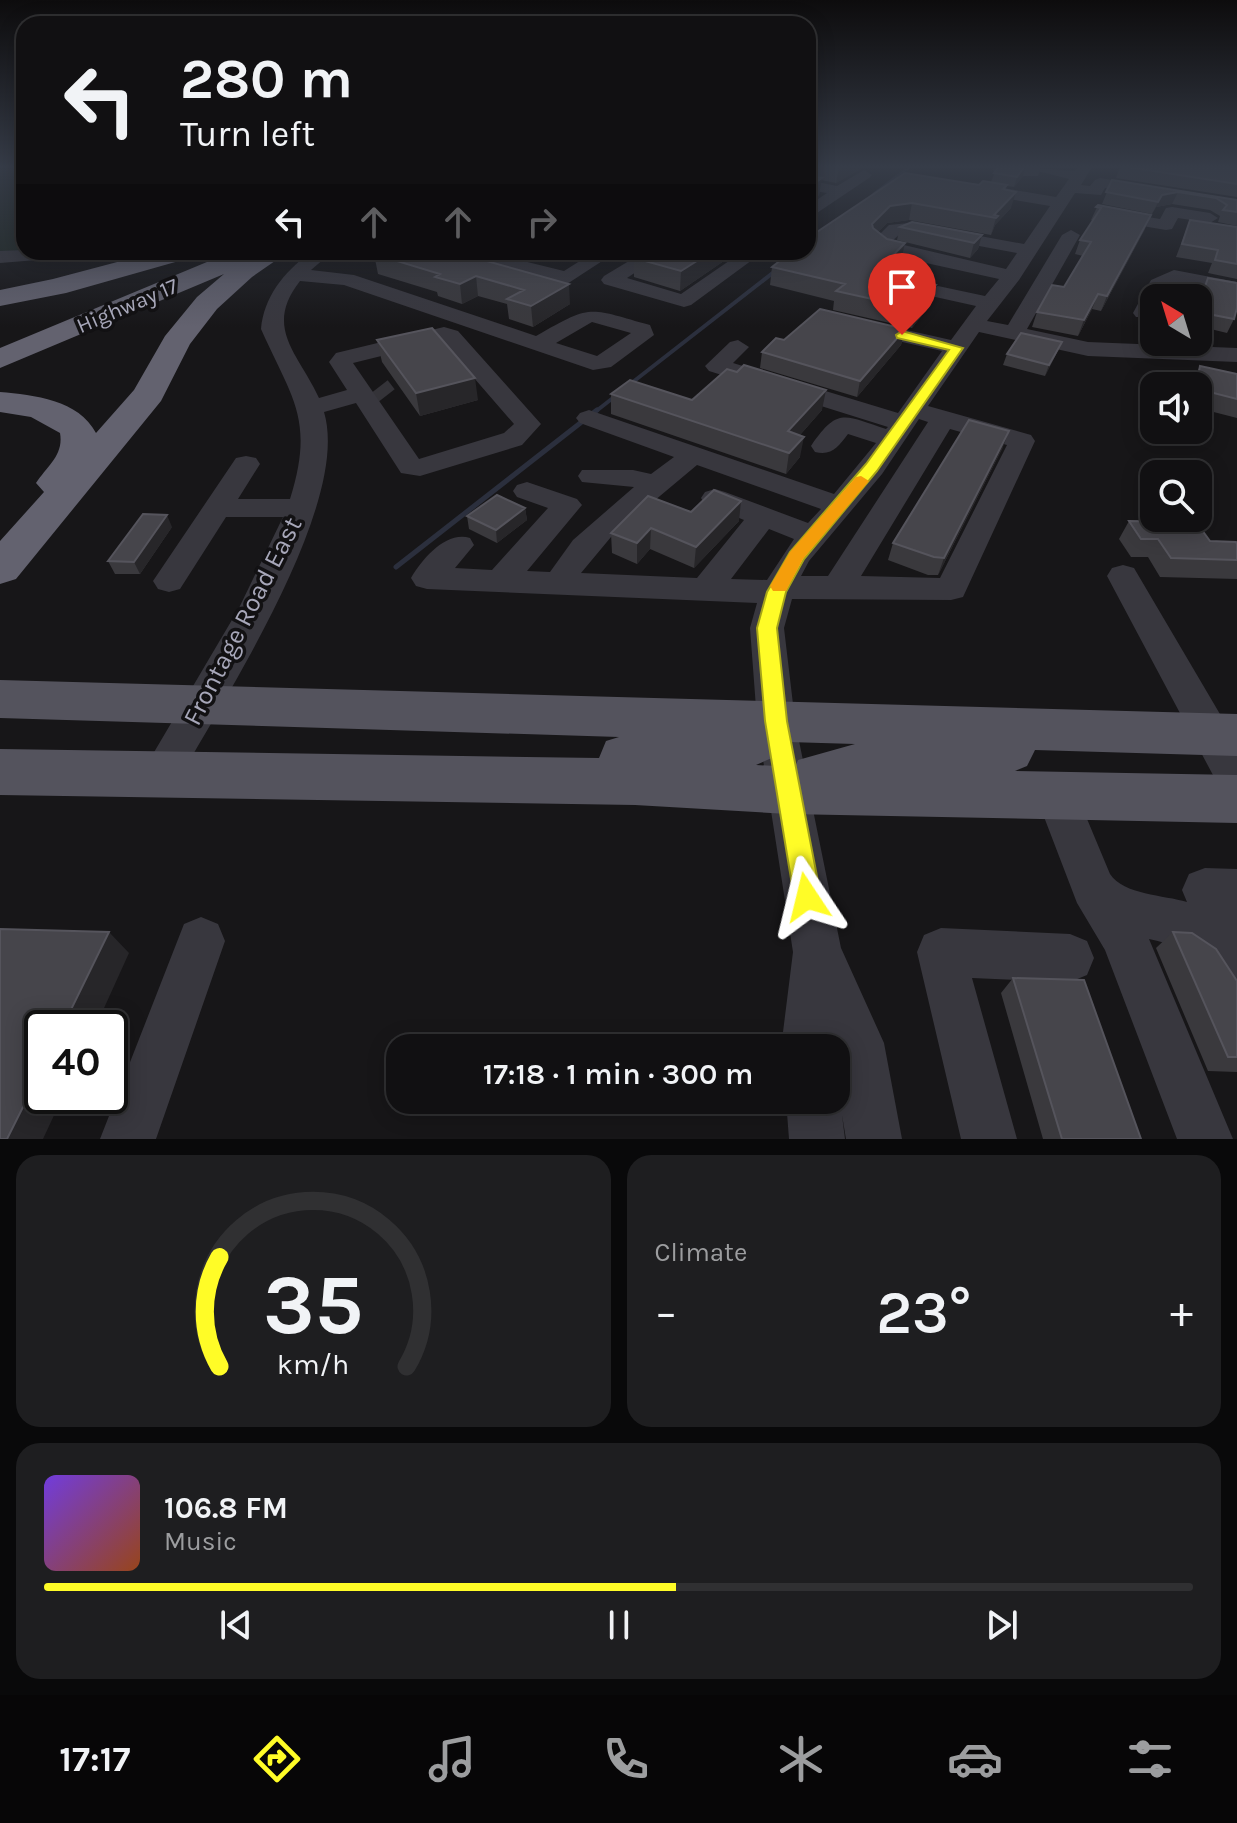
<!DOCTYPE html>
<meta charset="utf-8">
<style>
body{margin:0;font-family:Karla,sans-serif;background:#1e1e20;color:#f1f3f6;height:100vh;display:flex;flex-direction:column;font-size:30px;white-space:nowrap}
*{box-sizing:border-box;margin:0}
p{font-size:26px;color:#9c9d9f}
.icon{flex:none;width:44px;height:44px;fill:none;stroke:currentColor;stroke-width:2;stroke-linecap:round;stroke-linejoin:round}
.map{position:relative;height:1139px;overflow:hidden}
.panel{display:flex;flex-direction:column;gap:16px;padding:16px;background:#09090a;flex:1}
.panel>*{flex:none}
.top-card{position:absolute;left:16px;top:16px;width:800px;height:244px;border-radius:24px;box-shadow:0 4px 20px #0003,0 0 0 2px #303032;background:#111012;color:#f1f3f6;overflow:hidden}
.needle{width:52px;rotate:322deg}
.fabs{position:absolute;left:1140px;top:284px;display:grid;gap:16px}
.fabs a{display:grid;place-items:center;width:72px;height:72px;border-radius:16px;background:#111012;box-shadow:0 4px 20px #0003,0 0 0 2px #303032;font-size:40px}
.speed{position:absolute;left:24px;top:1010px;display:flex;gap:16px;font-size:40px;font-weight:700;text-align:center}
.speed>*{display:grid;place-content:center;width:104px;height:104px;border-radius:50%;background:#111012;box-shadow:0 4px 20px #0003,0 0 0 2px #303032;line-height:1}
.speed .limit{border:4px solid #111;border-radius:12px;background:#fff;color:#111}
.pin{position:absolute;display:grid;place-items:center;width:68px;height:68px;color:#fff;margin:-82px -34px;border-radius:50% 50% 50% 0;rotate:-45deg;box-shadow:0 0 8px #0007}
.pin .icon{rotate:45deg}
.me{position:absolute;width:88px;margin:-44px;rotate:350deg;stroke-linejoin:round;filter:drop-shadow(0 0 6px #0008)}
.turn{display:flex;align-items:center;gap:28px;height:168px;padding:0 32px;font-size:36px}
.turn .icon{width:104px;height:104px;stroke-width:2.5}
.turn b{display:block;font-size:56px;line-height:68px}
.lanes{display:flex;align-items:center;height:76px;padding:0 32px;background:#0003;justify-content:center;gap:40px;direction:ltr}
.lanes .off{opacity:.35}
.big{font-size:60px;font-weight:600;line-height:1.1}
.panel .card{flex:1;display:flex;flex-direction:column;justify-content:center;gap:12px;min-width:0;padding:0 28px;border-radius:24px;background:#1e1e20}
.panel .dial{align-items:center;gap:0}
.dial svg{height:208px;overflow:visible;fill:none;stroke:#303032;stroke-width:7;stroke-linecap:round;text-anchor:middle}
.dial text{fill:#f1f3f6;stroke:none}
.song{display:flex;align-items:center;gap:24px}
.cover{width:96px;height:96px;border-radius:12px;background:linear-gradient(135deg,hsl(260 70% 55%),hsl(20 70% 35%))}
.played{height:8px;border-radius:4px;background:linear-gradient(90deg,#fffc27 55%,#303032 55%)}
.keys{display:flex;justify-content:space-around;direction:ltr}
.heat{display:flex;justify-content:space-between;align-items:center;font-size:44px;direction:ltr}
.panel .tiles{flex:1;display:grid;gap:16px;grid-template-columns:1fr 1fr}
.card:last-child{grid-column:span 2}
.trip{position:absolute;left:386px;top:1034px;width:464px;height:80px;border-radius:24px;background:#111012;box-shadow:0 4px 20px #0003,0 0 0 2px #303032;font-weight:600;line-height:80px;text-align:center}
.menu{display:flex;height:128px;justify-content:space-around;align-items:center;background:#070607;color:#9c9d9f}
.menu .icon{width:56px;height:56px}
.menu .active{color:#fffc27}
.menu b{font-size:36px;color:#f1f3f6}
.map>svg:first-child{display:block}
.green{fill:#1e2722}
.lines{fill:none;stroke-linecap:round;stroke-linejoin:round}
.stream-far2{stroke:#2b2f3d;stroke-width:3}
.stream-far1{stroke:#2b2f3d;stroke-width:4}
.stream{stroke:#2b2f3d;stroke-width:5}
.minor-tunnel{stroke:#343338;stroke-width:22;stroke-dasharray:22 11;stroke-linecap:butt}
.minor{fill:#38373e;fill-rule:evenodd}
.major{fill:#54535d;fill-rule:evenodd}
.highway{fill:#63626f;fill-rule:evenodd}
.wall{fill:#3a393d}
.shaded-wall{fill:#272629}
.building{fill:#46454b;stroke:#55545c;stroke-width:2}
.route{fill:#fffc27;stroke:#a6a419;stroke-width:2}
.slow{fill:#f59e0b}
.labels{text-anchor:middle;stroke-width:7;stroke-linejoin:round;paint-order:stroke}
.far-street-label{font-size:22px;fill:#a7a7b9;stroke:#121113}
.street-label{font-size:26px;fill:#a7a7b9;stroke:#121113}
</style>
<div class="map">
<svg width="1237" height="1139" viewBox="0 0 1237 1139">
<rect width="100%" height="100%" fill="#171618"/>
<path class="green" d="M0,167H24V252L0,257Z"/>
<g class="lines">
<path class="stream-far2" d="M874,194L909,167
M771,274L775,271"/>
<path class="stream-far1" d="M629,385L774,272
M595,412L618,394"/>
<path class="stream" d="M396,567L597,410"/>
<path class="minor-tunnel" d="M379,387L386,396"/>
<path class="minor" d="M1022,167L1075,171L1077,167H1092L1081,185L1090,186L1095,180L1100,178L1237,200V210L1105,188L1101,195L1075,193L1019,280L987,321L1008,325L1062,235L1071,230L1080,235L1027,329L1088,342L1237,348V362L1088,356L979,332L928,406L1031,435L1035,441L963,597L951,600L792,599L784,628L795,721L841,948L884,1043L902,1139H846L842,1115L845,1139H789L786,1100H836V1089L840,1099L836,1048H781L793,952L757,721L750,628L757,603L427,589L416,586L411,578C423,558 446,531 470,538L474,545L455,568L492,570L548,508L517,497L513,491L517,485L527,482L577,499L582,505L527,571L550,572L573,540L634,487L582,482L578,476L582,470H633L651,474L674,457L580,423L576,418L580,413L589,410L834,494L876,443L848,434C838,447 832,456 815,452L811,446C838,406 845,416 886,429L888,427L709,371L705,366L730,342L738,340L749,347L733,363L898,413L942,351L854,331L851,326L854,321L862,320L951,340L976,306L931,296L928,292L931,288L938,286L985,296L999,279L885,254L871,243L889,225L909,223L1024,244L1050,206L973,193L965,188L973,183L1056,197L1069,179ZM909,233L1017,253L1006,269L891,242L900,234ZM919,419L928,422L828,576H801L809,561L882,474ZM950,429L1007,445L940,578L861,576ZM697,465L821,509L808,523L725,492L715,489L705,492L701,498L705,504L744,520L697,578L581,573L611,537ZM769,529L794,539L767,580L731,579Z
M864,170L872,175L869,178L808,219V206L827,193L808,190V180L837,186Z
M1172,207L1210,213L1218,218L1210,223L1178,218L1172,229L1166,230L1107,220L1099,215L1107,210L1160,219L1166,208Z
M24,250V252H71L62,258L0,263V251Z
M311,252H332L311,270L354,275L536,336C593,303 588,308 650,325L654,335L611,367L593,370L344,285L300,281C263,328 299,354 319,398L347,390L329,362L336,353L444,327L458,331L541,424L522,445L420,476L401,473L356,403L324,412C352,505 220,704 174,788L160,793L146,788L140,776L239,608L283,517H226L180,589L169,592L158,589L153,581L236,458L246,456L256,458L260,464L238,499H290C315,419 292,399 261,329C264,296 285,271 311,252ZM592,322L631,333L597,356L556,343ZM442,341L514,424L504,433L419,459L353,363Z
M456,252H487L564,271L594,252H616L567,284L459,256Z
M644,252H666L627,278L681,294L742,252H763L691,305L684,307L604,284L601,280L604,276Z
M1174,270L1237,282V294L1173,282L1164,288L1160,298H1154V312L1150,317H1136L1133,313L1151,280Z
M1123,565L1134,568L1237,743V798L1222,792L1107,576L1112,568Z
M1057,778L1072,783L1110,874C1124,895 1164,895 1187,902L1182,890L1189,874L1205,868L1237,869V1003L1219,996C1200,956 1193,949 1149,939L1233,1139H1177L1105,950L1077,903L1036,796L1042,783Z
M201,917L218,924L225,941L156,1139H100L184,924Z
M941,928L1070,934L1087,941L1094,958L1087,975L1070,982L972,978L1017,1139H961L917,952L924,935Z"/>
<path class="major" d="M0,680L1237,714V756L1035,750L1027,766L1015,771L1237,775V823L788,814L635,805L0,795V749L599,758L606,741L619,737L0,718ZM788,742L855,744L798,760L795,767L756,765L774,757Z"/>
<path class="highway" d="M155,252H197L193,257L66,293L0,306V290L53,279Z
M231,252H250L252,255L288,252L252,277L217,309L190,344L161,401L16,579L0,584V541L44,492L36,483C47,466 64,455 60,433L31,417L0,412V392C34,395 79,400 96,433L134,390L165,336L197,297L224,274L0,368V348Z"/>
</g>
<path class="wall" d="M808,167H864L836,183L821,180L819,195L808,202Z
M994,167H1041L1038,176H1023L1014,187L1007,186L1005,190L1011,208L995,225L991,235L909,220L887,223L878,232L901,261L888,275L931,304L912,328L833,310L834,301L770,285L772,267L905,173L979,185L991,182L995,172L993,171Z
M1120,167H1231L1237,169V197L1116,178Z
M1112,180L1237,200V226L1218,222L1220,216L1210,210L1172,204L1156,207L1152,214L1102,204Z
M1098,205L1145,229L1101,311L1092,309L1078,336L1032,327L1037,312L1064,287L1083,256L1075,254L1080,240L1093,221L1091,220Z
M1190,220L1237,227V279L1208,273L1212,263L1176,257Z
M900,227L982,235L978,249L970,258L897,240Z
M454,252L570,304L533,327L509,319L507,304L478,296L462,304L438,296L437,292L378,274L374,254Z
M644,252H737L680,291L634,277V258Z
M1208,278L1234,319L1227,333L1198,326V298Z
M905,329L901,345L857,397L760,368L762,352L784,340Z
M377,340L478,400L420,416L382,362Z
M1062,342L1045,376L1003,365L1007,354Z
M1200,366L1237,374V418L1198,408V386H1191Z
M611,394L692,400L822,410L800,435V457L786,474L611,414Z
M1003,447L938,575H928L888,560L893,543Z
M525,508L527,520L497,543L469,529L467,516Z
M691,512L739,521L694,568L650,549L637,564L612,553L611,533Z
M1129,521L1210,541L1237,544V579L1160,577L1148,557H1131L1119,539Z
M172,527L140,574H115L108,561Z
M1173,932L1237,981V1072L1208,1071L1156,948Z
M1013,978L1141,1139H1043L1001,993Z"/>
<path class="shaded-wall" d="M839,167H864L836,183Z
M1025,167L1023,176L1014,187L1017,177Z
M822,178L819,195L808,202L809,187Z
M1016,192L1011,208L995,225L991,235L996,218L994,215Z
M1178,192L1172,204L1156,207L1152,214L1162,195Z
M912,203L909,220L887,223L869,241L872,224L890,206Z
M1151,215L1145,229L1101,311L1107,296Z
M982,235L978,249L970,258L974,243Z
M905,243L901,261L873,291L877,272Z
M711,252H737L680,291L681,271Z
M476,276L478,296L462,304L460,284Z
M569,284L570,304L533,327L531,306Z
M936,285L931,304L912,328L917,309Z
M1098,294L1092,309L1078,336L1084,320Z
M905,329L901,345L857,397L860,381Z
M1062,342L1045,376L1049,365Z
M475,378L478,400L420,416L416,393Z
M826,390L822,410L785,452L788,431Z
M1009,431L1003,447L938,575L944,558Z
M804,437L800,457L786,474L789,453Z
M741,501L739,521L694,568L696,547Z
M525,508L527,520L497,543L496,530Z
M167,515L172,527L140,574L134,562Z
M651,528L650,549L637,564V543Z
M109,932L129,953L95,1028H62Z
M42,1069V1096H63L43,1139H7Z"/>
<path class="building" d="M808,167V176L822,178L809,187L808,192Z
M999,167H1024L1017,177L994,173Z
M1128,167H1231L1237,169V184Z
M905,173L979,185L983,181L1007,185L1003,189L1016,192L994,215L998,216L996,218L912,203L890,206L872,224L873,228L887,239L905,243L877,272L936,285L917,309L836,291L845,284L772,267L791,252H808V238Z
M1112,180L1237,200V212L1223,210L1227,205L1216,198L1178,192L1162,195L1158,202L1106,192Z
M1098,205L1151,215L1107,296L1098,294L1084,320L1037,312L1052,285L1064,287L1091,242L1080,240L1101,208L1096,207Z
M1190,220L1237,227V264L1215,260L1218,250L1182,244Z
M912,222L982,235L974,243L900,227Z
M380,252H454L569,284L531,306L507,299L524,290L476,276L460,284L435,277L440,274L374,254Z
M644,252H711L681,271L634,258Z
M1208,278L1237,283V308L1234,319L1203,313L1201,318L1198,317V298H1167L1173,286L1203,292Z
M820,309L905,329L860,381L762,352L776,338L784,340Z
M432,328L475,378L416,393L377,340Z
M1021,333L1062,342L1049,365L1007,354Z
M744,365L826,390L788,431L804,437L789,453L611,394L630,380L692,400L727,369L737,372Z
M1200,366L1237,374V399L1198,389V386H1196Z
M969,420L1009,431L944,558L934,557L893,543Z
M714,490L741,501L696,547L651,528L637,543L611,533L648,496L691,512Z
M497,495L525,508L496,530L467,516Z
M143,514L167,515L134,562L108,561Z
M1129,521L1196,522L1210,541L1236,542L1237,544V560L1171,558L1158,539H1141Z
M0,929L109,932L62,1028H42V1069L7,1139H0Z
M1173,932L1192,933L1216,949L1237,981V1057H1228Z
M1013,978L1084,980L1141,1139H1062Z"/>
<linearGradient id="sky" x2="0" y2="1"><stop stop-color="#0d0c0d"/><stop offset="0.51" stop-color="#363c48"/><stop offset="1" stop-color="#363c48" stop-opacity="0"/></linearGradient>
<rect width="1237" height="327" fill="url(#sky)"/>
<path class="route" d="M902,331L963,348L877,471L804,559L786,592L777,628L787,721L821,897L817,906L807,910L798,906L794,897L765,721L757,628L767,592L790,552L866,464L949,350L897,338L896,335Z"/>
<path class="slow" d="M861,476L869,481L803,559L786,591H773L770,586L790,552L856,477Z"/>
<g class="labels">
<g class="far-street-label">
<text transform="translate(127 305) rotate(-23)" y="8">Highway 17</text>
</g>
<g class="street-label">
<text transform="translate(242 621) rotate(-63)" y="9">Frontage Road East</text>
</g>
</g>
</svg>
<div class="fabs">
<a><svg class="needle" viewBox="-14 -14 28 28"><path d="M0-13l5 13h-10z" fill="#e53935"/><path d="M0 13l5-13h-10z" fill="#9c9d9f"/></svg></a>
<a><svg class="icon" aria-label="sound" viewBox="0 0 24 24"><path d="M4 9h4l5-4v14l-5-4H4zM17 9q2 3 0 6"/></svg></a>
<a><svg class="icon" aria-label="search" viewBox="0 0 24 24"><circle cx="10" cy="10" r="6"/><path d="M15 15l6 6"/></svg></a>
</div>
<div class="speed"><div class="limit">40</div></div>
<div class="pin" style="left:902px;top:335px;background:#d93025"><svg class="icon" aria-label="arrive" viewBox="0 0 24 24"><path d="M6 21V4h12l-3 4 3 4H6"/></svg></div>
<svg class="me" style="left:807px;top:897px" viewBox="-20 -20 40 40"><path d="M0-17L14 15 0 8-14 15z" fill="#fffc27" stroke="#fff" stroke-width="4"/></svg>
<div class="trip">17:18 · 1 min · 300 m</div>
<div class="top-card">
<div class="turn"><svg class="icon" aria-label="left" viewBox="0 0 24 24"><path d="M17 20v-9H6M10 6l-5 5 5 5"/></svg><div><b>280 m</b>Turn left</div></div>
<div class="lanes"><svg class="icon" aria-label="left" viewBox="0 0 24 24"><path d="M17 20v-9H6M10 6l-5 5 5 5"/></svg><svg class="icon off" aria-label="ahead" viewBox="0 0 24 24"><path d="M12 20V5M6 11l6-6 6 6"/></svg><svg class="icon off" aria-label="ahead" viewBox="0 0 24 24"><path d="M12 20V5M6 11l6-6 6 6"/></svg><svg class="icon off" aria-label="right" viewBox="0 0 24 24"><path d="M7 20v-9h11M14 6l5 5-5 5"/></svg></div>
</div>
</div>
<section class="panel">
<div class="tiles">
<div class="card dial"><svg viewBox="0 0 100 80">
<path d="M14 69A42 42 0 1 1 86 69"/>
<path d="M14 69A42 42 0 0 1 14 27" stroke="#fffc27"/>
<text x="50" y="56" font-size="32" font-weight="700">35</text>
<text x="50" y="72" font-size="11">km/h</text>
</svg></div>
<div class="card"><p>Climate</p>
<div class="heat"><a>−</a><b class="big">23°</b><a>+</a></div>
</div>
<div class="card">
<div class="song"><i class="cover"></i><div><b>106.8 FM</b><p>Music</p></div></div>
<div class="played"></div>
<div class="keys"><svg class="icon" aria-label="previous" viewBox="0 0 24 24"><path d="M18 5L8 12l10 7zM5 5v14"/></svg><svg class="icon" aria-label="pause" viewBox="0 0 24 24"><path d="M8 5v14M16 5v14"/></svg><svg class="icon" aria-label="next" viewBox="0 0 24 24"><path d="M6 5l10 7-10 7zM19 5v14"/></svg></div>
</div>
</div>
</section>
<nav class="menu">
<b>17:17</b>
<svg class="icon active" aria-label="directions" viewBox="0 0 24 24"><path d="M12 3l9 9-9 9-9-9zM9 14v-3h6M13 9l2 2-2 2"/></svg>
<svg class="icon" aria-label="music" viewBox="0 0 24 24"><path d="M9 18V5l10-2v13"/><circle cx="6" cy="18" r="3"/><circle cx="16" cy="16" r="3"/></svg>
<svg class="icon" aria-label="phone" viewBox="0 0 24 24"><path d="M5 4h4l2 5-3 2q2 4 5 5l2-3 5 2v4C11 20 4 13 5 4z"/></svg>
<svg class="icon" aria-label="climate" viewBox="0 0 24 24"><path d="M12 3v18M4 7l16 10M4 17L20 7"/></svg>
<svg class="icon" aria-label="car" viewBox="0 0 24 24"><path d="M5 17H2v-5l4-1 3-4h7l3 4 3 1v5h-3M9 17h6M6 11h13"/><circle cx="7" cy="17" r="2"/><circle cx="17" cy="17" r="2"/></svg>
<svg class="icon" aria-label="filters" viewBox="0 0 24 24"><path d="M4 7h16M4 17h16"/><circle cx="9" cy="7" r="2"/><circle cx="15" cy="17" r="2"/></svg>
</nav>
